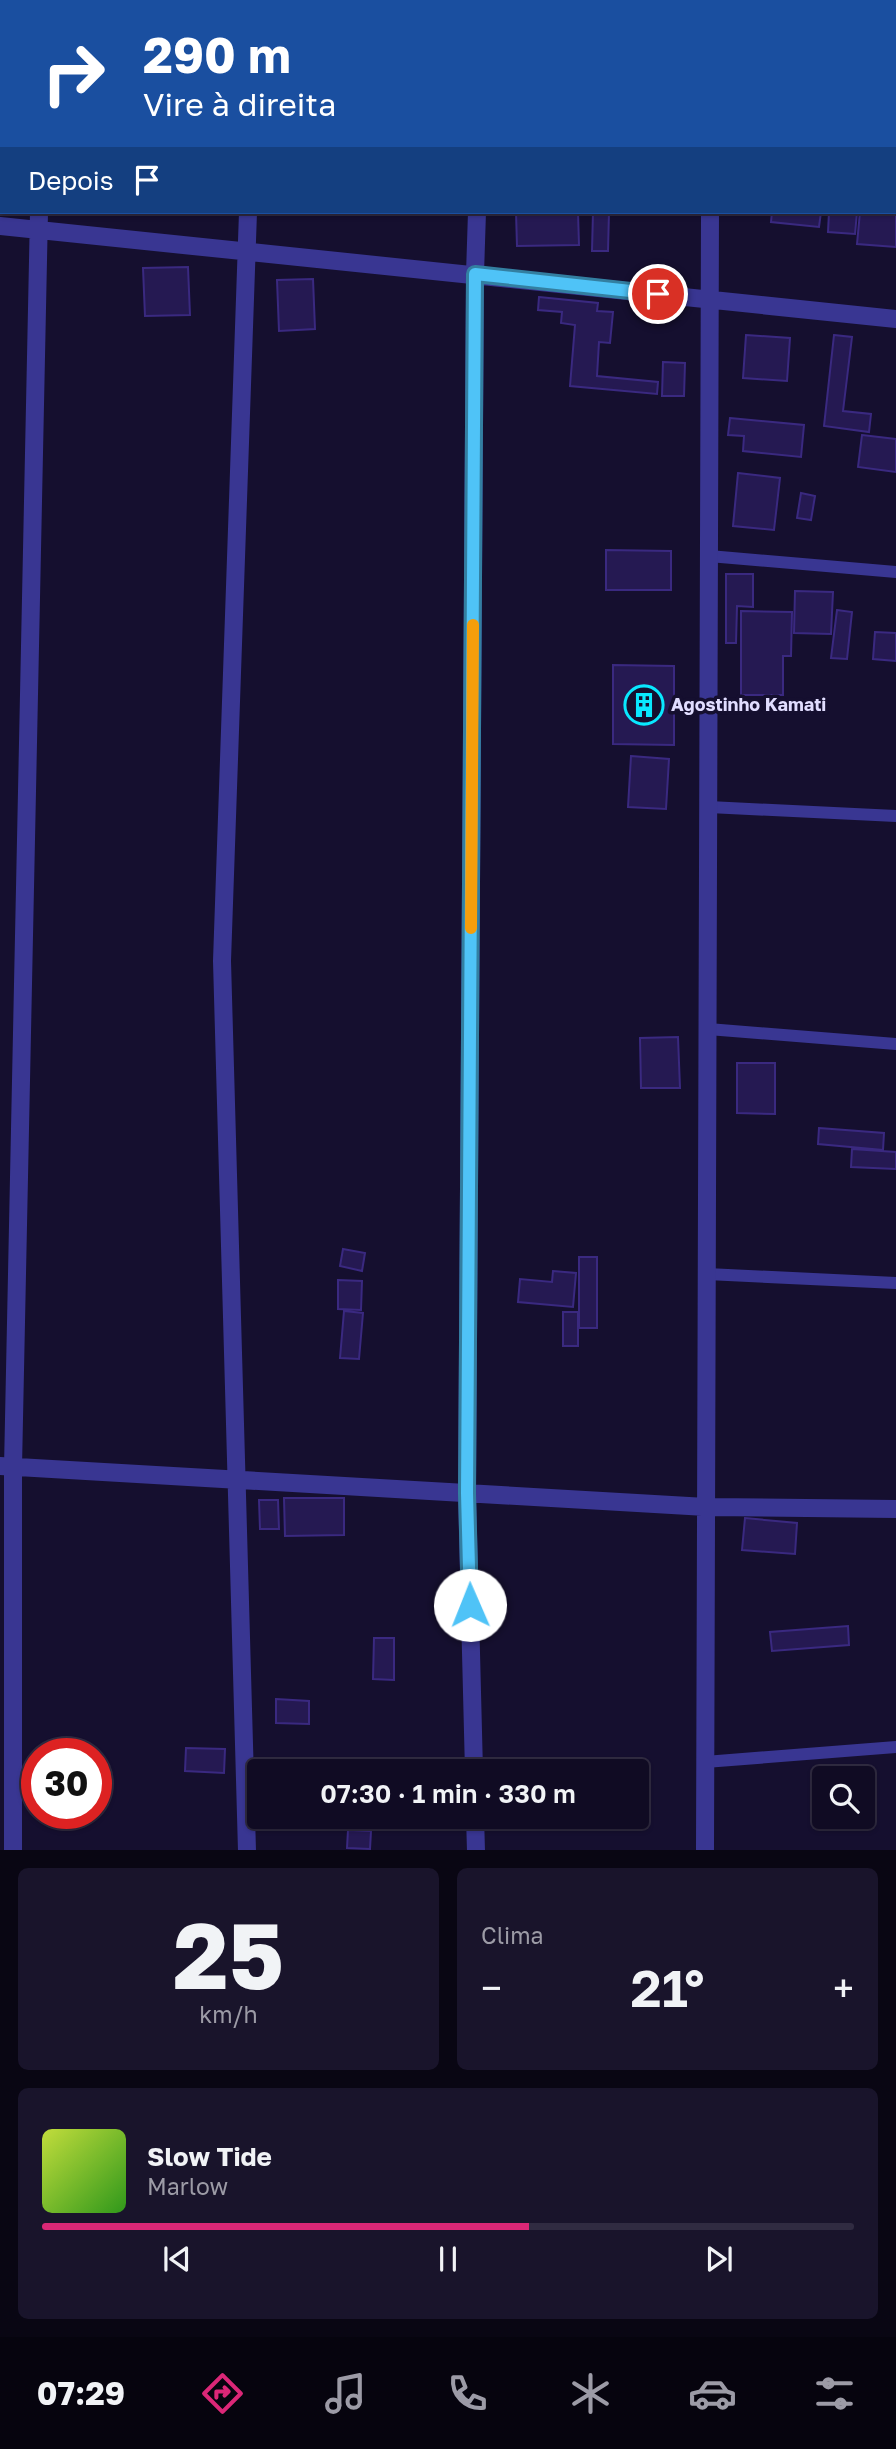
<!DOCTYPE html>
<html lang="pt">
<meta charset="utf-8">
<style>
body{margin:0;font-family:"Golos Text",sans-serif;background:#19142b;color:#f1f3f6;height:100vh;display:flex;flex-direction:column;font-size:26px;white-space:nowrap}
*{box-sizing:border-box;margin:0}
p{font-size:23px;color:#9c9ba6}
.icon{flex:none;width:38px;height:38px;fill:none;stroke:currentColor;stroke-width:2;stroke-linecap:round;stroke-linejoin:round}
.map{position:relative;height:1850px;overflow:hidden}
.details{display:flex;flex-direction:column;gap:18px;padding:18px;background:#090613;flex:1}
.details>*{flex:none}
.banner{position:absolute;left:0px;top:0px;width:896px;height:214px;box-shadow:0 2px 5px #0004,0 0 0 2px #302b41;background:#1a4fa0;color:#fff;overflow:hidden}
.buttons{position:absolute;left:812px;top:1766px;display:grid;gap:14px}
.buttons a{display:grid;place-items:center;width:63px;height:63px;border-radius:7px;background:#100b23;box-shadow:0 2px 5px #0004,0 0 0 2px #302b41;font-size:35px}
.speed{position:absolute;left:21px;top:1738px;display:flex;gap:14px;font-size:35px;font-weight:700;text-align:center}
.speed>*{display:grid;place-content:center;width:91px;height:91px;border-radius:50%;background:#100b23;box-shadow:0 2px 5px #0004,0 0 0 2px #302b41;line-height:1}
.speed .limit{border:10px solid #d22;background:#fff;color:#111}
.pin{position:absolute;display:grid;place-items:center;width:60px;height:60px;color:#fff;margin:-30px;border:4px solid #fff;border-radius:50%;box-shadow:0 2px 7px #0007}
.me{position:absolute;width:77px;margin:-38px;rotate:359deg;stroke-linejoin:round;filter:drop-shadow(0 0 5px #0008)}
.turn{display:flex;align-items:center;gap:24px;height:147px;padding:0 28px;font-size:32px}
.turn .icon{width:91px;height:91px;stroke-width:2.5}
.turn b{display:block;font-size:49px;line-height:60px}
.then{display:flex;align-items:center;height:66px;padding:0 28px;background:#0003;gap:14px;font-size:26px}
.big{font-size:52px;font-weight:600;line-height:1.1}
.details .widget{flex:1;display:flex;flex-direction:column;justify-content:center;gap:10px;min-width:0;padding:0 24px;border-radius:10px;background:#19142b}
.details .dial{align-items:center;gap:0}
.dial b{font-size:91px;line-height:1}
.song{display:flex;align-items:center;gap:21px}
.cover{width:84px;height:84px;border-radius:10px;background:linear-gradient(135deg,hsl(70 70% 55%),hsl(110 70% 35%))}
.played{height:7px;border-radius:4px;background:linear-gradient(90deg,#db2777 60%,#302b41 60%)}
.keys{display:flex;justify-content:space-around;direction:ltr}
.heat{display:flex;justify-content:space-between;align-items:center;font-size:38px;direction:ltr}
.details .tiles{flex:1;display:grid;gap:18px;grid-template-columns:1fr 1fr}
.widget:last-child{grid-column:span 2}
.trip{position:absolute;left:247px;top:1759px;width:402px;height:70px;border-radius:7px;background:#100b23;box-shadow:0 2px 5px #0004,0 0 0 2px #302b41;font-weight:600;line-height:70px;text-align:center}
.tabs{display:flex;height:112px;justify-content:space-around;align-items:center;background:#06040e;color:#9c9ba6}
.tabs .icon{width:49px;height:49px}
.tabs .active{color:#db2777}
.tabs b{font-size:32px;color:#f1f3f6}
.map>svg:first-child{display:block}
.building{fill:#251952;stroke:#3a2980;stroke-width:2}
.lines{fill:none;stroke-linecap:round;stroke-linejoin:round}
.lane{stroke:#393692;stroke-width:12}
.street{stroke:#393692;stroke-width:18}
.route-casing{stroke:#337fa1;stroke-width:18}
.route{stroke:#4fc3f7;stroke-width:12}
.slow{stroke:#f59e0b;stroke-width:12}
.labels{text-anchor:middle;stroke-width:7;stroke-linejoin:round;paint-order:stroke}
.poi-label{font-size:18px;font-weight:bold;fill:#e1ddff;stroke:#150f2f;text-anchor:start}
</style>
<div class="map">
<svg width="896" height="1851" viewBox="0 0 896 1851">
<rect width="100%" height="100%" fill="#150f2f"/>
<path class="building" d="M357,0H442L357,2Z
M516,212H578L579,245L517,246Z
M593,212H609L608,251H592Z
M772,212H821L819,227L771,222Z
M829,212H857L855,234L828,232Z
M860,212H896V247L857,244Z
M188,267L190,315L145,316L143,268Z
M313,279L315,329L279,331L277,280Z
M539,297L598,303L597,311L613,312L610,343L599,342L597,376L658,382L657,394L570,386L575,325L561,323L562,312L538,310Z
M746,335L790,338L787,381L743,378Z
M834,335L852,337L843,411L871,414L869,432L824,426Z
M663,362L685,363L684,396H662Z
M730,418L804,425L801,457L743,451L744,436L728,435Z
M862,435L896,439V472L858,467Z
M738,473L780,478L774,530L733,526Z
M801,493L815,496L811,520L797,518Z
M606,550L671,551V590H606Z
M726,574H753V607L737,606L736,643H726Z
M795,591L833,592L831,634L794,633Z
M837,610L852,612L847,659L831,658Z
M741,611L792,612L791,656H783V695H741Z
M875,632L896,633V661L873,659Z
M613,665L674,666V745L613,744Z
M631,756L669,759L666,809L628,807Z
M678,1037L680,1088H641L640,1038Z
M737,1063H775V1114L737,1113Z
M819,1128L884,1133L883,1150L818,1144Z
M852,1149L896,1152V1169L851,1167Z
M343,1249L365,1253L362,1271L340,1266Z
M579,1257H597V1328H579Z
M553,1271L576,1273L573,1307L518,1302L520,1279L552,1282Z
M338,1280L362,1281L361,1310L338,1309Z
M344,1311L363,1313L359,1359L340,1358Z
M563,1312H578V1346H563Z
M284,1498H344V1535L285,1536Z
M259,1500H278L279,1529H260Z
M745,1518L797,1523L795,1554L742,1550Z
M848,1626L849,1645L772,1651L770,1632Z
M374,1638H394V1680L373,1679Z
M276,1699L309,1701V1724L276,1723Z
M186,1748L225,1749L224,1773L185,1771Z
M348,1830L371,1831L370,1849L347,1848Z"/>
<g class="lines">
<path class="lane" d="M894,105H896
M709,556L896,572
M709,807L896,816
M708,1029L896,1044
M707,1274L896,1283
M705,1762L896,1747"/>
<path class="street" d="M35,0V2
M481,0V2
M249,2V0
M711,2V0
M0,226L896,319
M0,1466L706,1507L896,1509
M474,1771L467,1494L475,274L477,212
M475,1816L476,1851
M13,1851V1467L39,212
M247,1851L222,961L248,212
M705,1851L710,212"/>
</g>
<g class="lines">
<g class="route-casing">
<path id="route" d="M470,1605L467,1493L475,274L658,294"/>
</g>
<use href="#route" class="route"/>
<path class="slow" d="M471,928L473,625"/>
</g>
<defs>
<g id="building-ring" transform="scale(2.0125)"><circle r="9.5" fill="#150f2f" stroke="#09e8ff" stroke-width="1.5"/><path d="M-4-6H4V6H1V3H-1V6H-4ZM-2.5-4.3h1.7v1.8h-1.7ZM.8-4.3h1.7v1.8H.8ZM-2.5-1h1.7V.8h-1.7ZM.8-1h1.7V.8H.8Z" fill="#09e8ff"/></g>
</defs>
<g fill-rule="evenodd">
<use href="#building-ring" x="644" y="705"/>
</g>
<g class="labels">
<g class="poi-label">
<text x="671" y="711">Agostinho Kamati</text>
</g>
</g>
</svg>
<div class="buttons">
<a><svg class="icon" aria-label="search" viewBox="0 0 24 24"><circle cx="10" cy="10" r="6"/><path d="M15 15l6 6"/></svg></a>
</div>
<div class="speed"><div class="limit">30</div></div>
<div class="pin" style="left:658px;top:294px;background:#d93025"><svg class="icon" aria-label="arrive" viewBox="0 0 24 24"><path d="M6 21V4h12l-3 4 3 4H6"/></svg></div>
<svg class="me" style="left:470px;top:1605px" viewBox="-20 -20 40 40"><circle r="19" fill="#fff"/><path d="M0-13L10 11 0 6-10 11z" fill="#4fc3f7"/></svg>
<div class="trip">07:30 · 1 min · 330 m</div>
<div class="banner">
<div class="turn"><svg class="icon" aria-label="right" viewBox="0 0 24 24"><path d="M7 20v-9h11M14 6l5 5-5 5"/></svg><div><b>290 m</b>Vire à direita</div></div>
<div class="then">Depois<svg class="icon" aria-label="arrive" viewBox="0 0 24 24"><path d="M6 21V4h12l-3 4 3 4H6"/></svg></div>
</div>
</div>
<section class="details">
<div class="tiles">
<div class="widget dial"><b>25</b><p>km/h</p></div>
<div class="widget"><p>Clima</p>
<div class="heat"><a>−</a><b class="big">21°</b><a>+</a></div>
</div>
<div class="widget">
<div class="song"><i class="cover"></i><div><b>Slow Tide</b><p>Marlow</p></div></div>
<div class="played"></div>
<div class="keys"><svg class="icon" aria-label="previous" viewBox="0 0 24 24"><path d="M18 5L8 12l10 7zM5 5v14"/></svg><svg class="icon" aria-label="pause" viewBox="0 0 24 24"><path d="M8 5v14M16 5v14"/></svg><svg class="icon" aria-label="next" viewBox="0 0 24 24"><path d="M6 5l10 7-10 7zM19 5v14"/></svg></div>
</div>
</div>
</section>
<nav class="tabs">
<b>07:29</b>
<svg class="icon active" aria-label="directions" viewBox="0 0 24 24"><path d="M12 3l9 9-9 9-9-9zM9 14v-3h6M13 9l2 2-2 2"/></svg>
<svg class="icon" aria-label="music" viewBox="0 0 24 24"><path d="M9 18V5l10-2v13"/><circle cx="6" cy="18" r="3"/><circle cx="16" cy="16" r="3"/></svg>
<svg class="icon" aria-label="phone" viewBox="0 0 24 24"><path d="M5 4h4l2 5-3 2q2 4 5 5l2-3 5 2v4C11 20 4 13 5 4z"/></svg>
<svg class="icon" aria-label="climate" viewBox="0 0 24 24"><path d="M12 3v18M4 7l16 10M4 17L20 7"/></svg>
<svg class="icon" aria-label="car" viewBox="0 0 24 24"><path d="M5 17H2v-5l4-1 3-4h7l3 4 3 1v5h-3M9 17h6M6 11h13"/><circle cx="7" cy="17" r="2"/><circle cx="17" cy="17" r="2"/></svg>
<svg class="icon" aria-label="filters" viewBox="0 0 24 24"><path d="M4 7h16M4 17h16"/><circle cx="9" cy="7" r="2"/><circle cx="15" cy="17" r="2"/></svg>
</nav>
